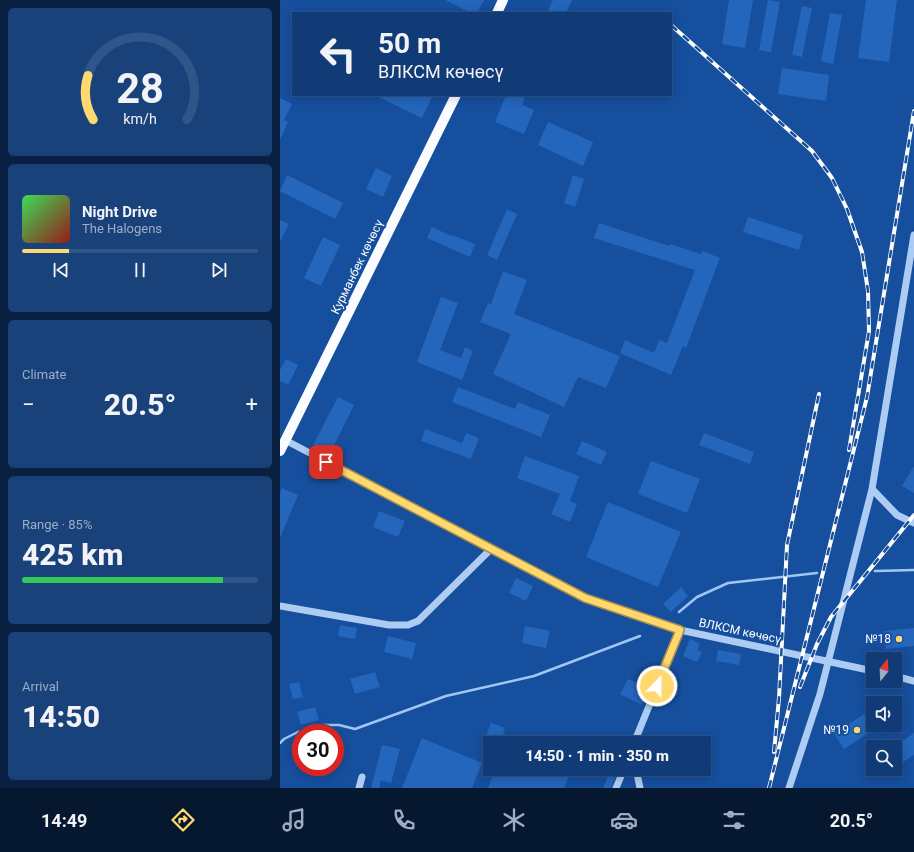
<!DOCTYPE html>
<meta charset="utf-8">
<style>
body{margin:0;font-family:Roboto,sans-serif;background:#19427b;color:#f1f3f6;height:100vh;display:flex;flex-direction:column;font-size:15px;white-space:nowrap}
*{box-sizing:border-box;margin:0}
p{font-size:13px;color:#9cadc5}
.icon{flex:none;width:22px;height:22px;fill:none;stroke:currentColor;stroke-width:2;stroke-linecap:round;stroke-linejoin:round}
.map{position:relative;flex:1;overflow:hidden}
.details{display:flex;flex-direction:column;gap:8px;padding:8px;background:#092041;width:280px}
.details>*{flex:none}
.hud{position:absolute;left:12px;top:12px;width:380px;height:84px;border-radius:0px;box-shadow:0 2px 10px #0003,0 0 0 1px #305588;background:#103b76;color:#f1f3f6;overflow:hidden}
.needle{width:26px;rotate:18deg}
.buttons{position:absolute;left:586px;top:652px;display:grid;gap:8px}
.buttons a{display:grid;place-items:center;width:36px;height:36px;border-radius:0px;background:#103b76;box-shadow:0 2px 10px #0003,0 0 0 1px #305588;font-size:20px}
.speed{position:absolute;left:12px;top:724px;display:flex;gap:8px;font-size:20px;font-weight:700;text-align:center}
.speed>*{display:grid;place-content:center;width:52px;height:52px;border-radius:50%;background:#103b76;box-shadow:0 2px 10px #0003,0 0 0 1px #305588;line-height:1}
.speed .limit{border:6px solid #d22;background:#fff;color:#111}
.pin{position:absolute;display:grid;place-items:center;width:34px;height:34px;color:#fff;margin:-17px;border-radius:8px;box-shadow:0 2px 6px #0006}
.me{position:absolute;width:44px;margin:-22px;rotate:22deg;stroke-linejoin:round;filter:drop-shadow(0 0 3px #0008)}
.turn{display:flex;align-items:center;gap:14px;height:84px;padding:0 20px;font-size:18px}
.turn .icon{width:52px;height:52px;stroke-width:2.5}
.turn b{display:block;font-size:28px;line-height:34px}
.big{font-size:30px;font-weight:800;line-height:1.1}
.details .widget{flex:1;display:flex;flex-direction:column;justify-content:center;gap:6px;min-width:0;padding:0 14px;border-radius:6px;background:#19427b}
.details .dial{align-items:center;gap:0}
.dial svg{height:104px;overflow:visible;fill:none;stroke:#305588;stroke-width:7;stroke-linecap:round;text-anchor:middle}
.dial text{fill:#f1f3f6;stroke:none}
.song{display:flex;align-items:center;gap:12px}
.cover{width:48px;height:48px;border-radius:6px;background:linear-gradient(135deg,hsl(130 70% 55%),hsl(0 70% 35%))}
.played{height:4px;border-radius:2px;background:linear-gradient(90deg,#ffd870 20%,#305588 20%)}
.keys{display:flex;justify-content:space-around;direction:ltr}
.heat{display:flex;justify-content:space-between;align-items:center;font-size:22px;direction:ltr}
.charge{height:6px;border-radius:3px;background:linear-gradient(90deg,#34c759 85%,#305588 0)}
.trip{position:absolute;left:203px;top:736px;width:228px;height:40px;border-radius:0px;background:#103b76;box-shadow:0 2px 10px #0003,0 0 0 1px #305588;font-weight:800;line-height:40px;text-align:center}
.menu{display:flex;height:64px;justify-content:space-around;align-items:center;background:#06182f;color:#9cadc5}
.menu .icon{width:28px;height:28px}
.menu .on{color:#ffd870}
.menu b{font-size:18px;color:#f1f3f6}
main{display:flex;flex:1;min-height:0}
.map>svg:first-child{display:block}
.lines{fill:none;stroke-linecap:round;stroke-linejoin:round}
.stream{stroke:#a0c6f5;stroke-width:2.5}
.building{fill:#2466bc}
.minor{stroke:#aeccf3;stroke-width:7}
.major{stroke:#fafcff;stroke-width:10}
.rail-casing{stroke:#fff;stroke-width:4}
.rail{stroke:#164f9e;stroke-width:2.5;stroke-dasharray:8;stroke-linecap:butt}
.route-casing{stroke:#a68c49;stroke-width:10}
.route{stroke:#ffd870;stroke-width:7}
.poi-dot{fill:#ffd870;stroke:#164f9e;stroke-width:1.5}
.labels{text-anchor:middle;stroke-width:4;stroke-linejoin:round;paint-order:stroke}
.street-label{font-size:12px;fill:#fff;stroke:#164f9e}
.poi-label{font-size:12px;fill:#fff;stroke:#164f9e;text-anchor:end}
</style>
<main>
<section class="details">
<div class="widget dial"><svg viewBox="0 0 100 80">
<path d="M14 69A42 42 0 1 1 86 69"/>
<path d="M14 69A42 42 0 0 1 10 35" stroke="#ffd870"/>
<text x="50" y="56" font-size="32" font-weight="700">28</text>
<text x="50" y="72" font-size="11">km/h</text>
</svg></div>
<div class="widget">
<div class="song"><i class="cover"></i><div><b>Night Drive</b><p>The Halogens</p></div></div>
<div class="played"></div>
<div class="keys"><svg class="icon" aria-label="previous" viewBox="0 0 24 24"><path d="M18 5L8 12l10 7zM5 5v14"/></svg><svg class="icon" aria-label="pause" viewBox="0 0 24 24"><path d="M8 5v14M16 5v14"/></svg><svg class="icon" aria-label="next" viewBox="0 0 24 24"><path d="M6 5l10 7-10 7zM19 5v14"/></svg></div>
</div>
<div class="widget"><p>Climate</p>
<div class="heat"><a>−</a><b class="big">20.5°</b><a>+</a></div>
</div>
<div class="widget"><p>Range · 85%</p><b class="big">425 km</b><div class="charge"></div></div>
<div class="widget"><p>Arrival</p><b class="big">14:50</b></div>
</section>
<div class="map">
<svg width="634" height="788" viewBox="0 0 634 788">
<rect width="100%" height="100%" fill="#164f9e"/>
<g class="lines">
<path class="stream" d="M595,571L634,570
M399,612L417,597L448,583L537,573
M0,743L4,739L18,732L33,729L43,725H59L75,729L166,696L254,676L360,636"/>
</g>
<path class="building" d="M165,0H204L197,13H191Z
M273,0H292L286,13H267Z
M449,0H473L465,48L442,44Z
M488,0L500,2L491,52L479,50Z
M586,0H617L609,62L578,58Z
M522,6L532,8L522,57L512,55Z
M550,13L562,15L553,64L541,61Z
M502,68L549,75L546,101L498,94Z
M94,95H153L142,118Z
M226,95H246L242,105L254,110L244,134L215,122Z
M0,98L12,104L4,120L8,122L0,140Z
M268,122L313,142L303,166L258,145Z
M96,168L112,176L103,197L86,189Z
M7,175L63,203L55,219L0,191Z
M293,175L304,179L295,207L284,203Z
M227,209L237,214L217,260L207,255Z
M468,217L523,235L519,250L463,232Z
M0,220L9,224L0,242Z
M319,223L389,246L390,244L421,254L423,251L440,258L406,348L403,346L391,375L340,353L345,340L374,353L379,340L387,343L415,270L314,238Z
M152,227L171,236L172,235L195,244L190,257L147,238Z
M43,237L60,245L41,286L24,278Z
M223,271L247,280L234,314L340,356L326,388L298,377L284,407L213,374L231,334L200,322L208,303L211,304Z
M161,297L178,303L160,350L181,358L185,347L193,351L182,380L137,362Z
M6,359L18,365L8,385L0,381V370Z
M178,387L235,409L238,402L270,415L261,437L172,402Z
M58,397L74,405L50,453L33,445Z
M145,429L182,443L186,433L199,438L191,459L141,441Z
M424,433L474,452L470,464L419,445Z
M302,441L327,452L321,465L296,454Z
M245,456L299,476L290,501L297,504L290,522L271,514L280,494L237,478Z
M371,461L420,479L407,513L358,494Z
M634,466V493L622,486Z
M2,488L18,495L0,538V492Z
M328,502L401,532L378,587L306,557Z
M99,511L125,521L118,537L93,527Z
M236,578L253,586L246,601L229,593Z
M401,587L408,596L391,612L383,604Z
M60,625L77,628L75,639L58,636Z
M245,626L270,631L266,648L242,643Z
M634,628V646L606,649L604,631Z
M108,636L136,643L132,659L104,652Z
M410,639L420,644L417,650L422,652L417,662L403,656Z
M438,650L461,654L459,665L436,661Z
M95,672L100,687L75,694L70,679Z
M348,679L370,689L362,705L340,694Z
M19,682L23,697L13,699L9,684Z
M613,695L618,703H601Z
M35,707L39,720L21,725L17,712Z
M593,708V730L564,749L554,734Z
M211,723L225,728L223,734L243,743H210V749L202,746Z
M634,733V755L620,764L615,756V746Z
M142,738L202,763L192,788H122Z
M102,745L120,749L111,783L101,780L99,788H91Z
M216,769H292L284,788H208Z
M331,769H339L331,788H323Z"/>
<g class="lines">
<path class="minor" d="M634,235L592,489L617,515L634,523
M5,440L305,598L400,630L593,671
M0,606L109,625H128L138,621L211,549
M615,676L634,681
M354,743L400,630
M356,769L360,788
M79,788L82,777
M336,788L344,769
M509,788L540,694L592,489"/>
<path class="major" d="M217,13L223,0
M0,451L176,95"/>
<g class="rail-casing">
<path id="rail" d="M391,25L532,151L552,178L567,209L582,252L588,291L589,331L569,450
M520,687L537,644L551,617L634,515
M494,752L499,698L507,545L539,394
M489,788L587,397L634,111"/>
</g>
<use href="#rail" class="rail"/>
</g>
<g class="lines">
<g class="route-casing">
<path id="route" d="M46,462L305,598L400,630L377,686"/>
</g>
<use href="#route" class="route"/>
</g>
<g class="poi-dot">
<circle cx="619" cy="639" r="4"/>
<circle cx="577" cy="730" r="4"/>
</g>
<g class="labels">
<g class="street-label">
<text transform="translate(77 267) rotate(-64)" y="4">Курманбек көчөсү</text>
<text transform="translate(460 631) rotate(12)" y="4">ВЛКСМ көчөсү</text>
</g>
<g class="poi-label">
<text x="611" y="643">№18</text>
<text x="569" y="734">№19</text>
</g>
</g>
</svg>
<div class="buttons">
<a><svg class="needle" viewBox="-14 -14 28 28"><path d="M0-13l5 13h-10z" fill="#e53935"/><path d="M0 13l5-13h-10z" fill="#9cadc5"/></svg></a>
<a><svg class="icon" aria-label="sound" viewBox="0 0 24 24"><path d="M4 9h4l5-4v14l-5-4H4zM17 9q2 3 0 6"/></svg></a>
<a><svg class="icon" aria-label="search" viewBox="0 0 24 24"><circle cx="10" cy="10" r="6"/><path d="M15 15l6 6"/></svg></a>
</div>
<div class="speed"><div class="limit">30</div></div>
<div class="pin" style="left:46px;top:462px;background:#d93025"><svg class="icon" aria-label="arrive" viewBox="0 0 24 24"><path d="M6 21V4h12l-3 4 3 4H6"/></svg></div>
<svg class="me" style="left:377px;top:686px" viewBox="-20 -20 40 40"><circle r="17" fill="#ffd870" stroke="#fff" stroke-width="3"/><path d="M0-11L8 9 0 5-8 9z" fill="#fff"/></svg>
<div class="trip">14:50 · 1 min · 350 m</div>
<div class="hud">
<div class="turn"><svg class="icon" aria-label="left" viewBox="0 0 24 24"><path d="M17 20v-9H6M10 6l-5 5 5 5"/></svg><div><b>50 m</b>ВЛКСМ көчөсү</div></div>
</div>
</div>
</main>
<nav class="menu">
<b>14:49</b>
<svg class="icon on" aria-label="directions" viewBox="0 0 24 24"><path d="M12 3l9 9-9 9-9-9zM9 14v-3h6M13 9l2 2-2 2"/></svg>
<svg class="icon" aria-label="music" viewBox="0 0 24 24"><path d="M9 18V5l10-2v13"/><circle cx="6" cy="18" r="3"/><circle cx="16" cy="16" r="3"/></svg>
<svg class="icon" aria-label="phone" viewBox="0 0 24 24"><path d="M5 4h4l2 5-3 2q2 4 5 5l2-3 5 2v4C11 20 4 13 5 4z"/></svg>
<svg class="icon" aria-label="climate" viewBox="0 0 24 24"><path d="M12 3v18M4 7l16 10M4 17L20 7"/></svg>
<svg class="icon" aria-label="car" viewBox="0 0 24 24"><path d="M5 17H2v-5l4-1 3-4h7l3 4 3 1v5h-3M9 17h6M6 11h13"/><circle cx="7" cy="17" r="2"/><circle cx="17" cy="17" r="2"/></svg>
<svg class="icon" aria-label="filters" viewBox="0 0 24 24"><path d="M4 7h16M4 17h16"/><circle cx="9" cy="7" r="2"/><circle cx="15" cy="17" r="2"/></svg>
<b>20.5°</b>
</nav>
